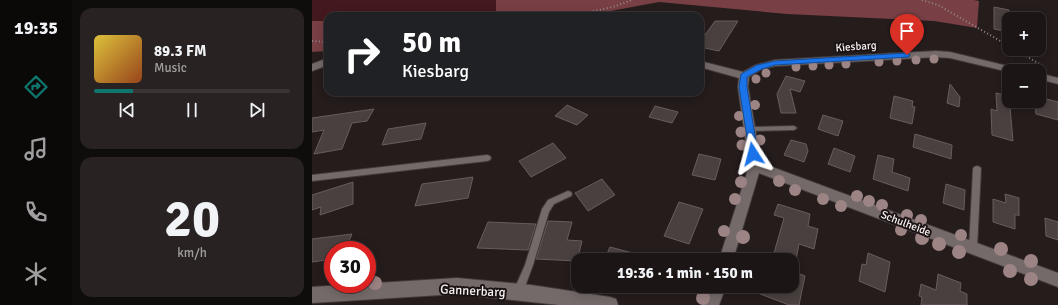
<!DOCTYPE html>
<meta charset="utf-8">
<style>
body{margin:0;font-family:Signika,sans-serif;background:#292222;color:#f1f3f6;height:100vh;display:flex;flex-direction:column;font-size:15px;white-space:nowrap}
*{box-sizing:border-box;margin:0}
p{font-size:13px;color:#a09fa0}
.icon{flex:none;width:22px;height:22px;fill:none;stroke:currentColor;stroke-width:2;stroke-linecap:round;stroke-linejoin:round}
.map{position:relative;flex:1;overflow:hidden}
.sheet{display:flex;flex-direction:column;gap:8px;padding:8px;background:#0f0c0c;width:240px}
.sheet>*{flex:none}
.hud{position:absolute;left:12px;top:12px;width:380px;height:84px;border-radius:12px;box-shadow:0 2px 10px #0003,0 0 0 1px #3a3434;background:#202124;color:#fff;overflow:hidden}
.controls{position:absolute;left:690px;top:12px;display:grid;gap:8px}
.controls a{display:grid;place-items:center;width:44px;height:44px;border-radius:8px;background:#1c1515;box-shadow:0 2px 10px #0003,0 0 0 1px #3a3434;font-size:20px}
.speed{position:absolute;left:12px;top:241px;display:flex;gap:8px;font-size:20px;font-weight:700;text-align:center}
.speed>*{display:grid;place-content:center;width:52px;height:52px;border-radius:50%;background:#1c1515;box-shadow:0 2px 10px #0003,0 0 0 1px #3a3434;line-height:1}
.speed .limit{border:6px solid #d22;background:#fff;color:#111}
.pin{position:absolute;display:grid;place-items:center;width:34px;height:34px;color:#fff;margin:-41px -17px;border-radius:50% 50% 50% 0;rotate:-45deg;box-shadow:0 0 4px #0007}
.pin .icon{rotate:45deg}
.me{position:absolute;width:44px;margin:-22px;rotate:351deg;stroke-linejoin:round;filter:drop-shadow(0 0 3px #0008)}
.turn{display:flex;align-items:center;gap:14px;height:84px;padding:0 12px;font-size:18px}
.turn .icon{width:52px;height:52px;stroke-width:2.5}
.turn b{display:block;font-size:28px;line-height:34px}
.sheet .widget{flex:1;display:flex;flex-direction:column;justify-content:center;gap:6px;min-width:0;padding:0 14px;border-radius:12px;background:#292222}
.sheet .dial{align-items:center;gap:0}
.dial b{font-size:52px;line-height:1}
.song{display:flex;align-items:center;gap:12px}
.cover{width:48px;height:48px;border-radius:6px;background:linear-gradient(135deg,hsl(50 70% 55%),hsl(20 70% 35%))}
.played{height:4px;border-radius:2px;background:linear-gradient(90deg,#0f766e 20%,#3a3434 20%)}
.keys{display:flex;justify-content:space-around;direction:ltr}
.trip{position:absolute;left:259px;top:253px;width:228px;height:40px;border-radius:12px;background:#1c1515;box-shadow:0 2px 10px #0003,0 0 0 1px #3a3434;font-weight:800;line-height:40px;text-align:center}
main{display:flex;flex:1;min-height:0}
.tabs{display:flex;flex-direction:column;width:72px;justify-content:space-around;align-items:center;background:#0b0808;color:#a09fa0}
.tabs .icon{width:28px;height:28px}
.tabs .active{color:#0f766e}
.tabs b{font-size:18px;color:#f1f3f6}
.map>svg:first-child{display:block}
.green{fill:#43191e}
.forest{fill:#783f44}
.building{fill:#4a4040;stroke:#685d5d}
.lines{fill:none;stroke-linecap:round;stroke-linejoin:round}
.lane-casing{stroke:#423a3b;stroke-width:2}
.street-casing{stroke:#423a3b;stroke-width:2}
.path{stroke:#928a8a;stroke-width:2;stroke-dasharray:1 2.5;stroke-linecap:butt}
.lane{fill:#756a6a;fill-rule:evenodd}
.street{fill:#756a6a;fill-rule:evenodd}
.tree{fill:#9c8384}
.route{fill:#1a73e8;stroke:#114b97}
.labels{text-anchor:middle;stroke-width:4;stroke-linejoin:round;paint-order:stroke}
.street-label{font-size:11px;fill:#f9f2f2;stroke:#1b1313}
.near-street-label{font-size:13px;fill:#f9f2f2;stroke:#1b1313}
</style>
<main>
<nav class="tabs">
<b>19:35</b>
<svg class="icon active" aria-label="directions" viewBox="0 0 24 24"><path d="M12 3l9 9-9 9-9-9zM9 14v-3h6M13 9l2 2-2 2"/></svg>
<svg class="icon" aria-label="music" viewBox="0 0 24 24"><path d="M9 18V5l10-2v13"/><circle cx="6" cy="18" r="3"/><circle cx="16" cy="16" r="3"/></svg>
<svg class="icon" aria-label="phone" viewBox="0 0 24 24"><path d="M5 4h4l2 5-3 2q2 4 5 5l2-3 5 2v4C11 20 4 13 5 4z"/></svg>
<svg class="icon" aria-label="climate" viewBox="0 0 24 24"><path d="M12 3v18M4 7l16 10M4 17L20 7"/></svg>
</nav>
<section class="sheet">
<div class="widget">
<div class="song"><i class="cover"></i><div><b>89.3 FM</b><p>Music</p></div></div>
<div class="played"></div>
<div class="keys"><svg class="icon" aria-label="previous" viewBox="0 0 24 24"><path d="M18 5L8 12l10 7zM5 5v14"/></svg><svg class="icon" aria-label="pause" viewBox="0 0 24 24"><path d="M8 5v14M16 5v14"/></svg><svg class="icon" aria-label="next" viewBox="0 0 24 24"><path d="M6 5l10 7-10 7zM19 5v14"/></svg></div>
</div>
<div class="widget dial"><b>20</b><p>km/h</p></div>
</section>
<div class="map">
<svg width="746" height="305" viewBox="0 0 746 305">
<rect width="100%" height="100%" fill="#251c1c"/>
<path class="green" d="M0,0H184V16H16V21H0Z"/>
<path class="forest" d="M184,0H662L667,1L665,28L622,21L475,14L347,2L272,16H184Z
M0,21H16V51L0,52Z"/>
<path class="building" d="M682,7L697,10V32L682,29Z
M403,21H426L407,51L388,47V42Z
M474,76L493,81L488,92L478,89L484,113H469L465,94Z
M638,84L648,97L647,107L635,103Z
M684,93L697,96L701,141L680,135L679,109L685,111Z
M582,96L601,101L600,106L603,107L600,124L578,118Z
M727,97L746,102V120L724,114L723,101H727Z
M255,105L276,115L265,125L243,116Z
M343,106L366,112L360,123L337,117Z
M62,109L55,121L40,123L30,149L2,154L12,130L0,132V118Z
M511,115L531,121L526,136L506,129Z
M114,123L109,139L70,145L76,129Z
M603,134L640,145L639,159L601,147Z
M479,140L494,144L496,151L492,162L472,155Z
M241,143L254,158L219,177L207,161Z
M522,148L543,156L538,172L516,164Z
M387,154L409,159L403,180L380,175Z
M566,155L582,159L580,172L598,178L596,191L561,179Z
M161,177L156,198L103,206L110,184Z
M290,179L303,195L276,211L263,193Z
M41,182V204L8,215L9,207L0,210V195Z
M634,184L653,190L652,210L631,203Z
M693,194L707,198V216L703,214V229L681,222V199L694,203Z
M367,202L391,209L377,244L352,236Z
M466,204L498,214L496,226L506,229L502,249L487,244L484,260H460L472,218L462,215Z
M733,218L746,222V240L734,236Z
M236,221L260,222L255,240L270,241L265,261L224,259Z
M176,222L224,224L216,250L165,248Z
M40,234L33,250H21V259L0,262V239Z
M298,247L332,256L331,260H292Z
M556,253L578,262L573,292L547,281L550,264L554,265Z
M480,271L493,276L487,305H477L430,287L480,286Z
M626,274L649,283L648,291L655,294V305H609L610,297L607,296L609,284L624,290Z"/>
<g class="lines">
<g class="lane-casing">
<path id="lane" d="M482,126L485,128L482,130L437,131L434,129L437,127Z
M175,155L178,156L179,158L178,160L175,161L0,181V175Z
M665,166L668,167L669,169L665,248L664,251L661,252L658,251L657,248L661,169L662,167Z
M256,191L259,192L260,194L259,196L242,204L237,212L221,265L211,292L209,295L206,296L203,295L201,292L213,265L230,209L236,200Z"/>
</g>
<g class="street-casing">
<path id="street" d="M624,51L638,52L708,69L710,71L697,72L638,58L624,57L463,66L450,69L437,77L436,87L449,163L746,273V287L447,173L421,260H407L437,166L426,87L427,78L388,67V61L431,72L444,65L463,60Z
M16,58V65L0,71V64Z
M727,73L746,78V84L727,79Z
M145,278L219,285L298,297L304,299L306,305H247L145,294L0,303V287Z
M398,286H414L407,305H391Z"/>
</g>
<path class="path" d="M610,0L626,5L697,46
M257,16L301,7L320,0
M0,41L16,42
M702,49L731,66"/>
<use href="#lane" class="lane"/>
<use href="#street" class="street"/>
</g>
<g class="tree">
<circle cx="622" cy="59" r="4.5"/>
<circle cx="604" cy="60" r="4.5"/>
<circle cx="585" cy="61" r="4.5"/>
<circle cx="567" cy="62" r="4.5"/>
<circle cx="534" cy="64" r="4.5"/>
<circle cx="517" cy="65" r="4.5"/>
<circle cx="501" cy="66" r="4.5"/>
<circle cx="484" cy="67" r="4.5"/>
<circle cx="454" cy="73" r="4.5"/>
<circle cx="444" cy="79" r="4.5"/>
<circle cx="443" cy="105" r="5"/>
<circle cx="427" cy="116" r="5"/>
<circle cx="429" cy="132" r="5.5"/>
<circle cx="448" cy="140" r="5.5"/>
<circle cx="430" cy="145" r="5.5"/>
<circle cx="433" cy="166" r="5.5"/>
<circle cx="467" cy="181" r="6"/>
<circle cx="429" cy="182" r="6"/>
<circle cx="483" cy="190" r="6"/>
<circle cx="545" cy="196" r="6"/>
<circle cx="423" cy="199" r="6"/>
<circle cx="511" cy="199" r="6"/>
<circle cx="557" cy="201" r="6"/>
<circle cx="570" cy="205" r="6"/>
<circle cx="529" cy="206" r="6"/>
<circle cx="595" cy="215" r="6"/>
<circle cx="609" cy="220" r="6"/>
<circle cx="589" cy="230" r="6"/>
<circle cx="412" cy="231" r="6"/>
<circle cx="649" cy="235" r="6"/>
<circle cx="431" cy="237" r="7"/>
<circle cx="610" cy="238" r="7"/>
<circle cx="627" cy="244" r="7"/>
<circle cx="689" cy="249" r="7"/>
<circle cx="647" cy="252" r="7"/>
<circle cx="719" cy="261" r="7"/>
<circle cx="698" cy="271" r="7"/>
<circle cx="719" cy="279" r="7"/>
<circle cx="63" cy="283" r="7"/>
<circle cx="391" cy="298" r="7"/>
</g>
<path class="route" d="M595,53L598,55L597,57L463,65L450,69L435,77V87L446,154L441,157L438,156L427,87L429,74L445,65L463,61Z"/>
<g class="labels">
<g class="street-label">
<text transform="translate(544 46) rotate(-4)" y="4">Kiesbarg</text>
<text transform="translate(594 223) rotate(21)" y="4">Schulheide</text>
</g>
<g class="near-street-label">
<text transform="translate(161 290) rotate(3)" y="5">Gannerbarg</text>
</g>
</g>
</svg>
<div class="controls">
<a>+</a>
<a>−</a>
</div>
<div class="speed"><div class="limit">30</div></div>
<div class="pin" style="left:595px;top:55px;background:#d93025"><svg class="icon" aria-label="arrive" viewBox="0 0 24 24"><path d="M6 21V4h12l-3 4 3 4H6"/></svg></div>
<svg class="me" style="left:441px;top:154px" viewBox="-20 -20 40 40"><path d="M0-17L14 15 0 8-14 15z" fill="#1a73e8" stroke="#fff" stroke-width="4"/></svg>
<div class="trip">19:36 · 1 min · 150 m</div>
<div class="hud">
<div class="turn"><svg class="icon" aria-label="right" viewBox="0 0 24 24"><path d="M7 20v-9h11M14 6l5 5-5 5"/></svg><div><b>50 m</b>Kiesbarg</div></div>
</div>
</div>
</main>
